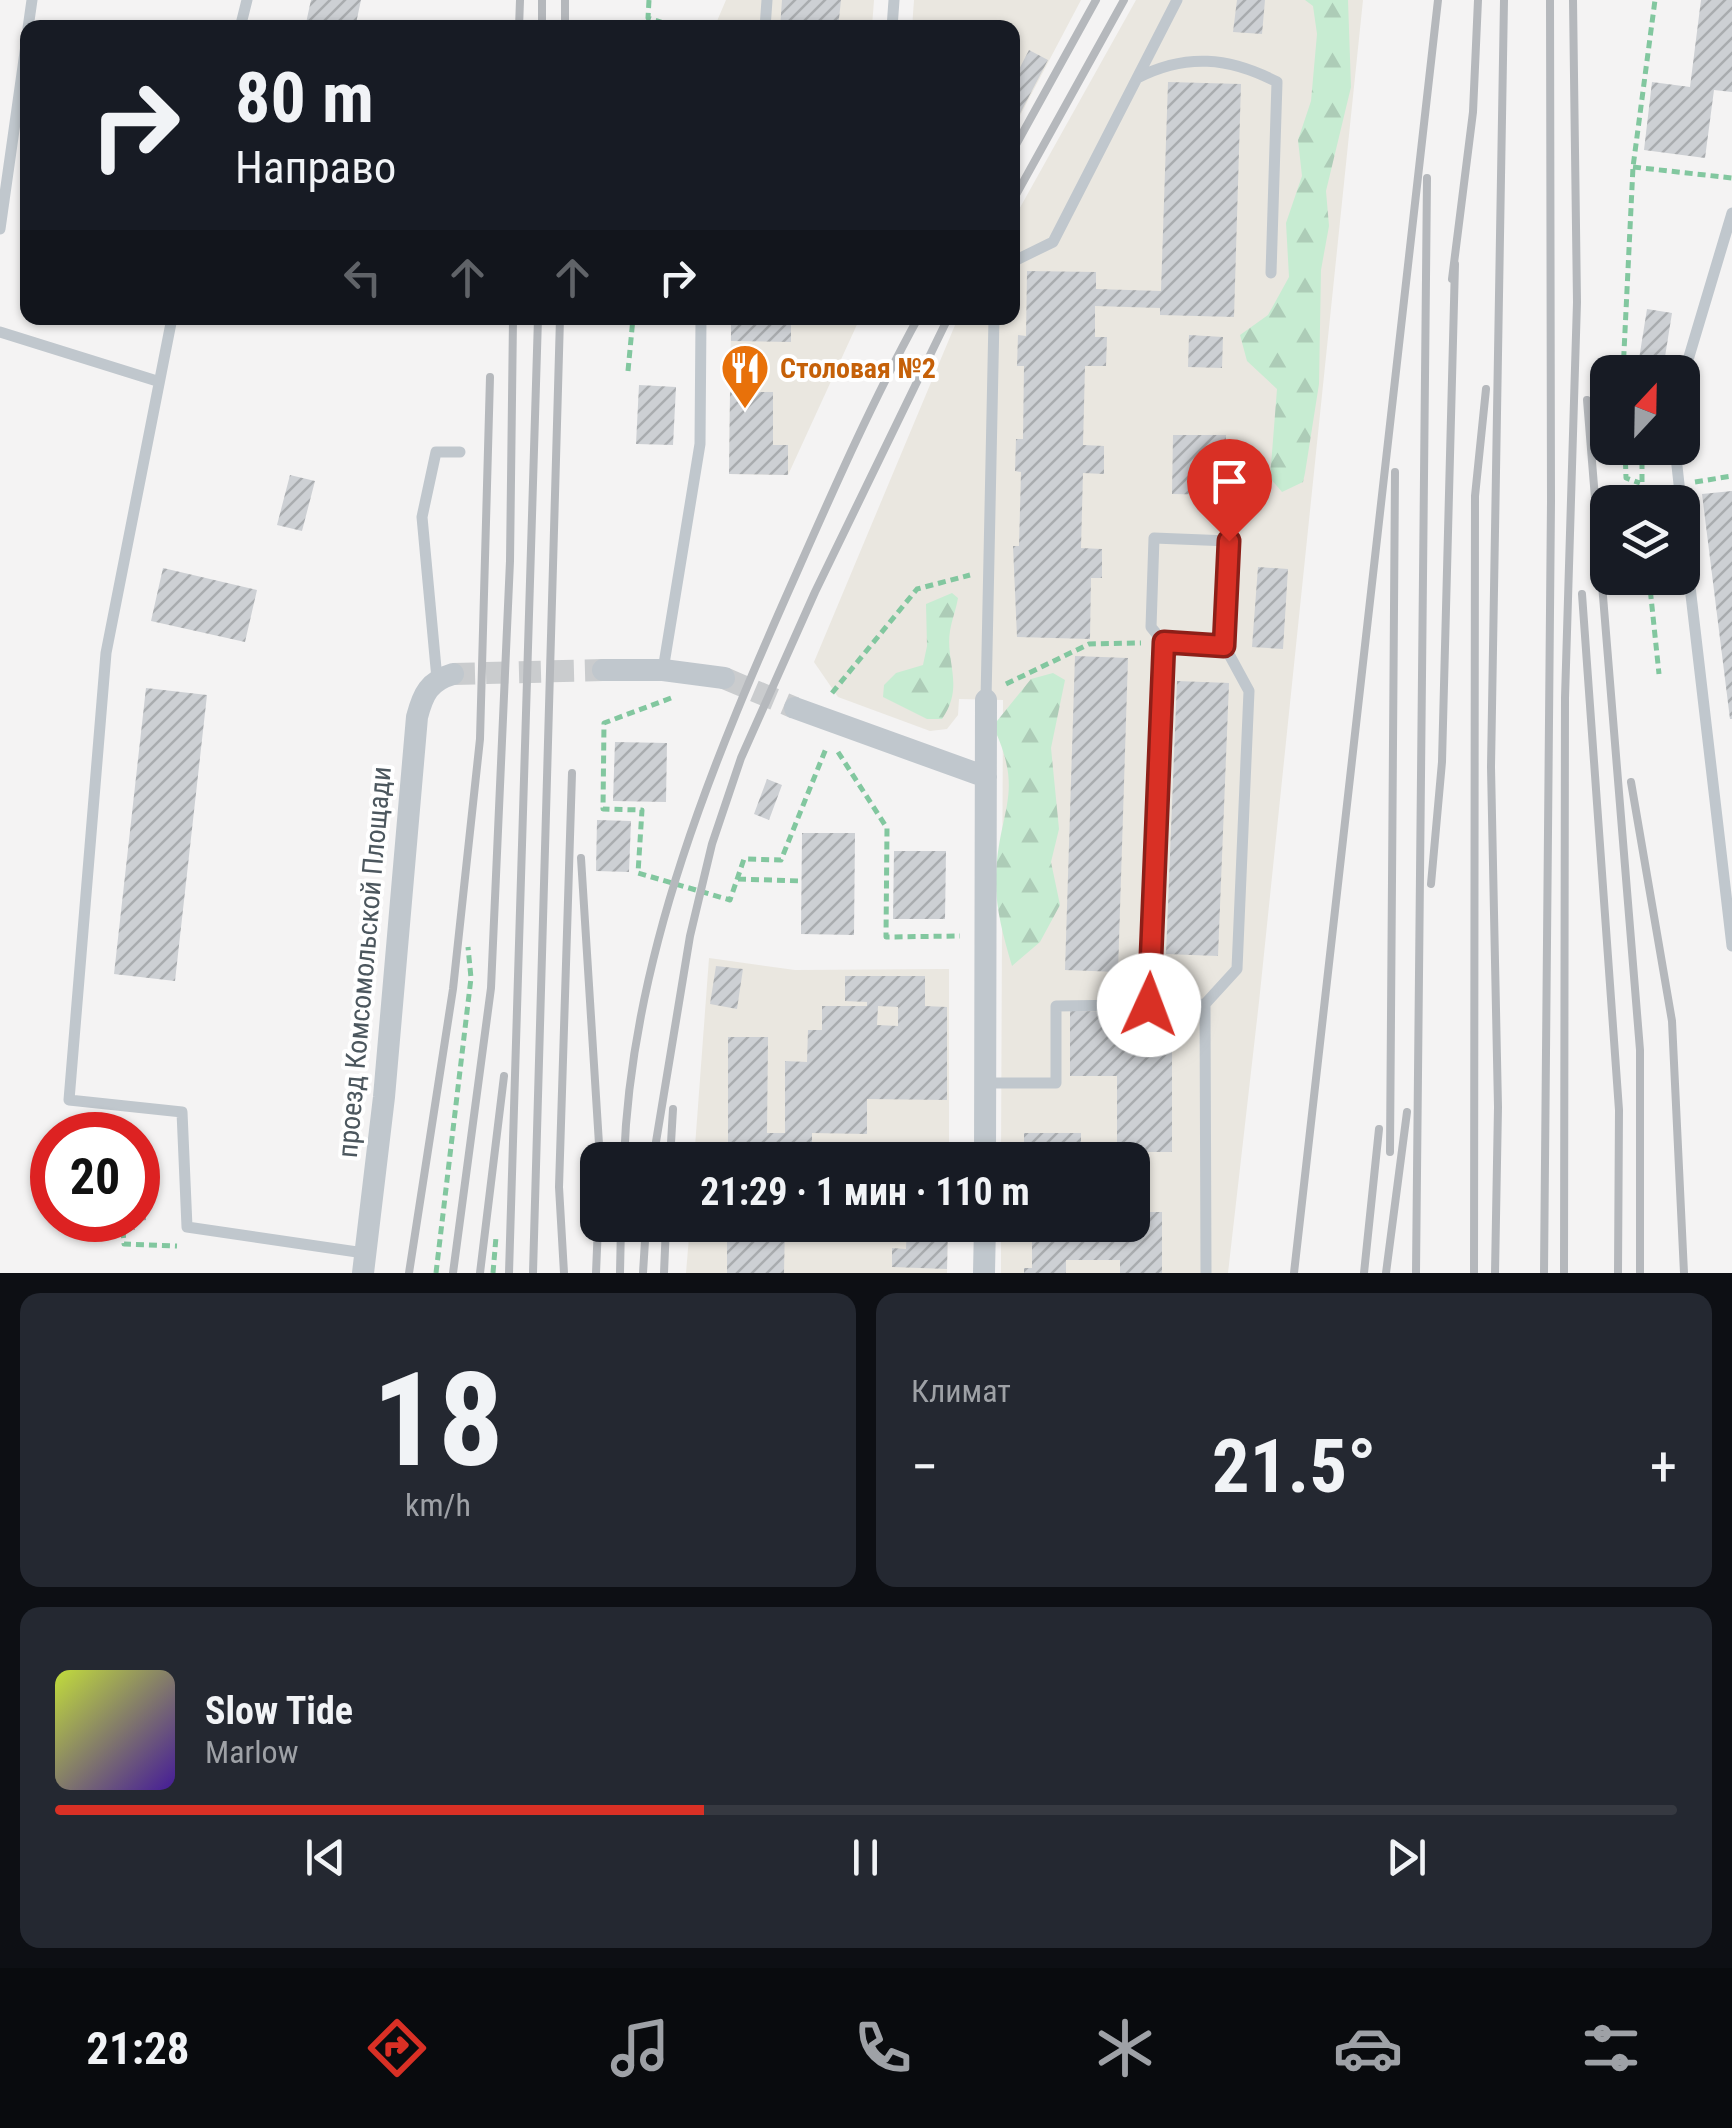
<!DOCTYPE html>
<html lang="ru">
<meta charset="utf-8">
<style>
body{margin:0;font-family:"Roboto Condensed",sans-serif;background:#242831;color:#f1f3f6;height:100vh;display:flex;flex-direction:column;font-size:38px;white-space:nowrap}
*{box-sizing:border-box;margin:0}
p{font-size:32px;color:#9ea1a6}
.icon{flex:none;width:55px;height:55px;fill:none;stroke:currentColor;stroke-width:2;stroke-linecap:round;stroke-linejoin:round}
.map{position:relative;height:1273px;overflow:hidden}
.sheet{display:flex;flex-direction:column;gap:20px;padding:20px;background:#0d0f14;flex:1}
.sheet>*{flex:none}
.hud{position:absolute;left:20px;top:20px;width:1000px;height:305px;border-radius:20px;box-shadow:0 2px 8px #0004;background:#171b24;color:#f1f3f6;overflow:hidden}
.needle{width:65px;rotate:22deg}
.buttons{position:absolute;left:1590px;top:355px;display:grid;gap:20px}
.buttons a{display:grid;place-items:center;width:110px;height:110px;border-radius:20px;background:#171b24;box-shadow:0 2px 8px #0004;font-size:50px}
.speed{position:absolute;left:30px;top:1112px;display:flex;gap:20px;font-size:50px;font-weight:700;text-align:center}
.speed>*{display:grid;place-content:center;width:130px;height:130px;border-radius:50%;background:#171b24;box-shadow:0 2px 8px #0004;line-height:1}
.speed .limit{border:15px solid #d22;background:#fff;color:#111}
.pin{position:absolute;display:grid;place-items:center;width:85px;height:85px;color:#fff;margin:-102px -42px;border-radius:50% 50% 50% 0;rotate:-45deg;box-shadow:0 0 10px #0007}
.pin .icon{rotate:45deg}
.me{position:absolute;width:110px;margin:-55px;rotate:2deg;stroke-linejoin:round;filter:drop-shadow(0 0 8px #0008)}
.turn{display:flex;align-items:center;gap:35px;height:210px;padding:0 50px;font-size:45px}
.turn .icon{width:130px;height:130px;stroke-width:2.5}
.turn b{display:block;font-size:70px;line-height:85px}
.lanes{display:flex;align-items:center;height:95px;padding:0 50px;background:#0003;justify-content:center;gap:50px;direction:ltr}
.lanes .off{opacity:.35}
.big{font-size:75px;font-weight:700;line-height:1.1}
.sheet .tile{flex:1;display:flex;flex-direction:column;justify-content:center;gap:15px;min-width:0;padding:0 35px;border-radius:20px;background:#242831}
.sheet .dial{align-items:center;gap:0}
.dial b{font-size:130px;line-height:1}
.song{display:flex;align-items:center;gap:30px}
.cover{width:120px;height:120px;border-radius:15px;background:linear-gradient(135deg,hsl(70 70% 55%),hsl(260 70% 35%))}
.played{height:10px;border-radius:5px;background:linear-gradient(90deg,#d93025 40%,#363941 40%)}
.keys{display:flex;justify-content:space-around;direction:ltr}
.heat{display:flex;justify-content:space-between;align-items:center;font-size:55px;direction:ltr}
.sheet .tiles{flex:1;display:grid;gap:20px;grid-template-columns:1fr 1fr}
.tile:last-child{grid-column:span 2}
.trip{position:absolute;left:580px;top:1142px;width:570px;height:100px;border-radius:20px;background:#171b24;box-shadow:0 2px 8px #0004;font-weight:700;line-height:100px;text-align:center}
.menu{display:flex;height:160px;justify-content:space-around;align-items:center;background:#090b0e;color:#9ea1a6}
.menu .icon{width:70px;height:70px}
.menu .active{color:#d93025}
.menu b{font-size:45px;color:#f1f3f6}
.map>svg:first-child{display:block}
.commercial{fill:#eae7e0}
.forest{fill:url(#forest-firs)}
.building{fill:url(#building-hatch);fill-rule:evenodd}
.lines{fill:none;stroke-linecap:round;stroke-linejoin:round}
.minor-tunnel{stroke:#caccce;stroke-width:22;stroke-dasharray:22 11;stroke-linecap:butt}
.path{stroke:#82c79f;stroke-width:5;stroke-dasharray:8 5;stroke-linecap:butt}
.service{stroke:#c0c7cd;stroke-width:11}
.minor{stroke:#c0c7cd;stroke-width:22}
.rail{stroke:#b5b8bc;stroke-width:8}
.route-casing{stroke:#8d1f18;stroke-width:25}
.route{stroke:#d93025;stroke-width:18}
.labels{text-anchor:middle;stroke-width:8;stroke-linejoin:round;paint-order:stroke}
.food-label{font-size:28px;font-weight:bold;fill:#c56008;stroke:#fff;text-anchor:start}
.street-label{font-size:28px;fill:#4c575e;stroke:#fff}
</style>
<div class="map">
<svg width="1732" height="1273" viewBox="0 0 1732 1273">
<defs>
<pattern id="forest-firs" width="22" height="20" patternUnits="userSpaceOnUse" patternTransform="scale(2.5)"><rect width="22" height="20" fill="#c7ecd2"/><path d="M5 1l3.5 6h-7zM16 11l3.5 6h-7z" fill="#adccb7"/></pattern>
<pattern id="building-hatch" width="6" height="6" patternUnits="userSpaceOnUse" patternTransform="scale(2.5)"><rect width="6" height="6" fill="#cdd0d4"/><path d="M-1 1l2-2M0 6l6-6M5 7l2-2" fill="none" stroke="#a9acaf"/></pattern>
</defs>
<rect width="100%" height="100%" fill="#f4f3f3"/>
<path class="commercial" d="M726,0H874L872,27L714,28Z
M914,0H1081L1013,129L1012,28H912Z
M1136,0H1363L1259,1002L1228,1273H1001V1225H1132V1160H1001L1003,700L959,699L958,715L947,729L930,731L838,697L814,662L958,318H1012L1013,220Z
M731,318H860L788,475L729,474Z
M709,958L795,970L949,969V1160H694Z
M690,1225H948L947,1273H686Z"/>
<path class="forest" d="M1305,0H1348L1351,87L1326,191L1329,226L1321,270L1319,384L1305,473L1303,482L1282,492L1270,478L1277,389L1247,361L1240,335L1268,315L1289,277L1286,223L1302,176L1298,140L1311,101L1317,34L1313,6Z
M952,593L958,598C956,610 952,619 950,631C945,662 965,686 942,719H927L883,697L884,685L896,673L923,665L927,646L926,604Z
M1053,673L1065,680L1051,748L1059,829L1051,862L1060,905L1040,942L1012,966C1003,935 995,907 996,875C999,808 1025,794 993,726L1031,679Z"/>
<path class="building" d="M311,0H361L355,28L306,23Z
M782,0H841L838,28H780Z
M1237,0H1265L1262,34L1233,32Z
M1701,0H1732V92L1714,90L1705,158L1644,150L1652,82L1690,87Z
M1029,50L1048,60L1012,129V83Z
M1168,82L1241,84L1234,317L1160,315V308L1095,306V337H1107L1106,366H1085L1083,445L1104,446V474L1083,473L1081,548L1102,549V578H1091L1090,639L1017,637L1013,546H1019L1021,472L1015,471L1016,439H1023L1024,366H1017L1018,335L1026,336L1027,271L1096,272V289L1161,291Z
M1647,309L1672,313L1664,363L1639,359Z
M731,318H791V342L731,341Z
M1189,335L1223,337L1222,368L1188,367Z
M639,385L676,387L673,445L636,444Z
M730,392H773V445H788V475L729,474Z
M1173,435H1226L1225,495L1172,494Z
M290,475L315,481L302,531L277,525Z
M1732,491V719H1730L1702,494Z
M1258,567L1288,569L1283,649L1252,647Z
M163,568L257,590L245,642L151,621Z
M1075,656L1128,658L1118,972L1065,970Z
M1177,681L1229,683L1218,956L1166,954Z
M146,688L207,695L175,981L114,974Z
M615,742L667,743L666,802L613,801Z
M767,779L782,785L769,820L754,814Z
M597,820L631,821L629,872L596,871Z
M802,833H855L854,935L801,934Z
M894,851H946L945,919H893Z
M716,966L743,969L737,1009L710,1004Z
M845,976H925V1006L947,1007V1100L867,1099V1134L812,1133V1148H785V1160H728V1037H768L767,1133H785V1061L807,1062L808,1030H822V1006H867V1002L845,1001ZM878,1006L898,1007V1026L877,1025Z
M1070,1011L1172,1012V1152H1117V1076H1070Z
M1024,1133H1081V1160H1024Z
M138,1169H143L146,1220L138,1221Z
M1132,1212H1162V1273H1120V1260H1066V1273H1024V1268H1032V1225H1132Z
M109,1220H134L135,1230L110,1231Z
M727,1225H785L784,1273H727Z
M907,1225H948L947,1269L892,1267V1248L906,1249Z"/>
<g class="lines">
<path class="minor-tunnel" d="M453,674L603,670
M724,678L795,708"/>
<path class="path" d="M649,0L648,18L679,28
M1633,167L1732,178
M628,371L633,318
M1623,372L1633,167L1655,0
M1625,448L1626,478L1640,483
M1642,448V502
M1695,482L1732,476
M1649,578L1659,674
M1006,684L1089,644L1141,643
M832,693L917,589L970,575
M671,698L604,723L603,809L642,810L638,873L730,900L744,859L781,860L827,746
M838,752L887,828L886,937L960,936
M738,879L802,881
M123,1230L124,1244L177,1246
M436,1273L471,978L468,947
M493,1273L496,1237"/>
<path class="service" d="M28,28L32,0
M240,28L247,0
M765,28L767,0
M892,28L894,0
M1137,78C1186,53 1229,57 1277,82L1271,273
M0,229L28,31
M1012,262L1053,242L1177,0
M172,318L106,653L69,1100L182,1112L187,1227L364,1253
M0,332L157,381
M1682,380L1732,213
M1675,448L1681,502
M1682,518L1732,946
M1164,643L1151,627L1154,538L1229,541L1224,645
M663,670L700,444L701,318
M437,679L422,517L436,452H460
M986,700L994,318
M1149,1005L1164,643L1224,645L1249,691L1237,969L1205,1004
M985,1083H1056V1006L1205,1004L1206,1273"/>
<path class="minor" d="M603,670H663L724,678
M795,708L986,777
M985,1160L986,700
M363,1273L384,1097L417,717C423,694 429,681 453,674
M984,1273L985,1225"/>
<path class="rail" d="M519,28L520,0
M542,28V0
M565,28V0
M1012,152L1096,0
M1012,202L1124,0
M1452,279L1473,112L1478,0
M1587,400L1640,1050V1273
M1582,594L1619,1110L1618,1273
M1631,782L1672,1021L1684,1273
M581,858L600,1160
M1431,884L1442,762L1455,264
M1390,1152L1395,472
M624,1160C631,955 715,756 797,572C835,486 873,400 918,318
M653,1160L690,936L712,844L741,758L815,592L948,318
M670,1160L673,1109
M409,1273L453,989L480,739L490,377
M453,1273L491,988L510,561L513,318
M480,1273L504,1076
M509,1273L538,318
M533,1273L560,318
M564,1273L559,1187L572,773
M596,1273L598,1225
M620,1273L621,1225
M643,1273L646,1225
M664,1273L666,1225
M1294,1273L1438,0
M1364,1273L1379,1129
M1386,1273L1407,1112
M1416,1273L1427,178
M1474,1273L1475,496L1486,389
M1495,1273L1498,1107L1491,767L1504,0
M1544,1273L1551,501L1550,0
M1564,1273L1565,698L1577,302L1573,0"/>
</g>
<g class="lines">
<g class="route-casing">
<path id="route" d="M1149,1005L1164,642L1224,646L1229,541"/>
</g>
<use href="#route" class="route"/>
</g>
<defs>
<g id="restaurant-pin" transform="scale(2.5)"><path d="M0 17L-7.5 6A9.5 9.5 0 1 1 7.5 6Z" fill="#e8710a" stroke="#fff"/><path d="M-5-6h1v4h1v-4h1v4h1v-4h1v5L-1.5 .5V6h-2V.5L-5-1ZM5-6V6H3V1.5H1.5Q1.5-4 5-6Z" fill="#fff"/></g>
</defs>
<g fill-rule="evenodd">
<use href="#restaurant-pin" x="745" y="368"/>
</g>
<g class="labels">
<g class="food-label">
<text x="780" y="378">Столовая №2</text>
</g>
<g class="street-label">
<text transform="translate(364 962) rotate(-85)" y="10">проезд Комсомольской Площади</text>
</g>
</g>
</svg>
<div class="buttons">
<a><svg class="needle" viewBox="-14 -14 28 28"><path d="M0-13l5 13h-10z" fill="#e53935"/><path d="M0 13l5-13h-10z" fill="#9ea1a6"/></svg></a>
<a><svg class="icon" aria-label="layers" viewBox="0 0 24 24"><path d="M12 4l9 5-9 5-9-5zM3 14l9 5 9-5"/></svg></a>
</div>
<div class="speed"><div class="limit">20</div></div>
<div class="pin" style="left:1229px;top:541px;background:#d93025"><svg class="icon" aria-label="arrive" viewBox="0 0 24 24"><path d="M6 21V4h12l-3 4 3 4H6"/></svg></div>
<svg class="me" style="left:1149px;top:1005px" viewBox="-20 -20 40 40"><circle r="19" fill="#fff"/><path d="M0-13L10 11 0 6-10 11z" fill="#d93025"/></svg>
<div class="trip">21:29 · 1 мин · 110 m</div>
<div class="hud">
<div class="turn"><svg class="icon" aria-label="right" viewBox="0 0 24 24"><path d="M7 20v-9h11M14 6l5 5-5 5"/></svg><div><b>80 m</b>Направо</div></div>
<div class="lanes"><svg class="icon off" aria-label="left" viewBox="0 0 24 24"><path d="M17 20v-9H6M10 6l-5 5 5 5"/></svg><svg class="icon off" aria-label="ahead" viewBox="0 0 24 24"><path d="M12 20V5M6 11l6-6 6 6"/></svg><svg class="icon off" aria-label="ahead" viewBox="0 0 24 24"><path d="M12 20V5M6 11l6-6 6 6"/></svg><svg class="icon" aria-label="right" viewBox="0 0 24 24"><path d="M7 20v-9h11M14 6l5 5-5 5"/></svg></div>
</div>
</div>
<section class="sheet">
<div class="tiles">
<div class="tile dial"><b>18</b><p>km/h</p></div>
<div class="tile"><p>Климат</p>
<div class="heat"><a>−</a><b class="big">21.5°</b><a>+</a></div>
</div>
<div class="tile">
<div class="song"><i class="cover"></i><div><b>Slow Tide</b><p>Marlow</p></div></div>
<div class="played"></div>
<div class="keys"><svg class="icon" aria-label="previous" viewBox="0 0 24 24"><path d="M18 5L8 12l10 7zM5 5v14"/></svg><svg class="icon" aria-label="pause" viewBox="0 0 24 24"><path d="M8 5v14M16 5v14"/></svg><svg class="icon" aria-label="next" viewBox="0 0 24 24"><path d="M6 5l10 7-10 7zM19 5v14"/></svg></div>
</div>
</div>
</section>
<nav class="menu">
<b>21:28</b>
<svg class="icon active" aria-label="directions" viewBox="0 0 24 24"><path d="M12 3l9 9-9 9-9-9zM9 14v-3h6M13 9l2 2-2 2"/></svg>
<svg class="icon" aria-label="music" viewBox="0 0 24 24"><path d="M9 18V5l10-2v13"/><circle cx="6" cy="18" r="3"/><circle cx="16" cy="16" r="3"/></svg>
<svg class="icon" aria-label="phone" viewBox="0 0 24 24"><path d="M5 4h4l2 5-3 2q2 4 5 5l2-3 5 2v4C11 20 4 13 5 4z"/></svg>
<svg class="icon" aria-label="climate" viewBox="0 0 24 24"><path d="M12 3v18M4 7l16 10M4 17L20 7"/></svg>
<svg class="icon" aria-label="car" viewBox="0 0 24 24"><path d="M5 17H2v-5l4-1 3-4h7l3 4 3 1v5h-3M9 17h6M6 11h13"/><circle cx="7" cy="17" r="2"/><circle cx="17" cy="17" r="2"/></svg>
<svg class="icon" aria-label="filters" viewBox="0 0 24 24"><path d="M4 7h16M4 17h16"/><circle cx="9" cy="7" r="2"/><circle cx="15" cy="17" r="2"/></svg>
</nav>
